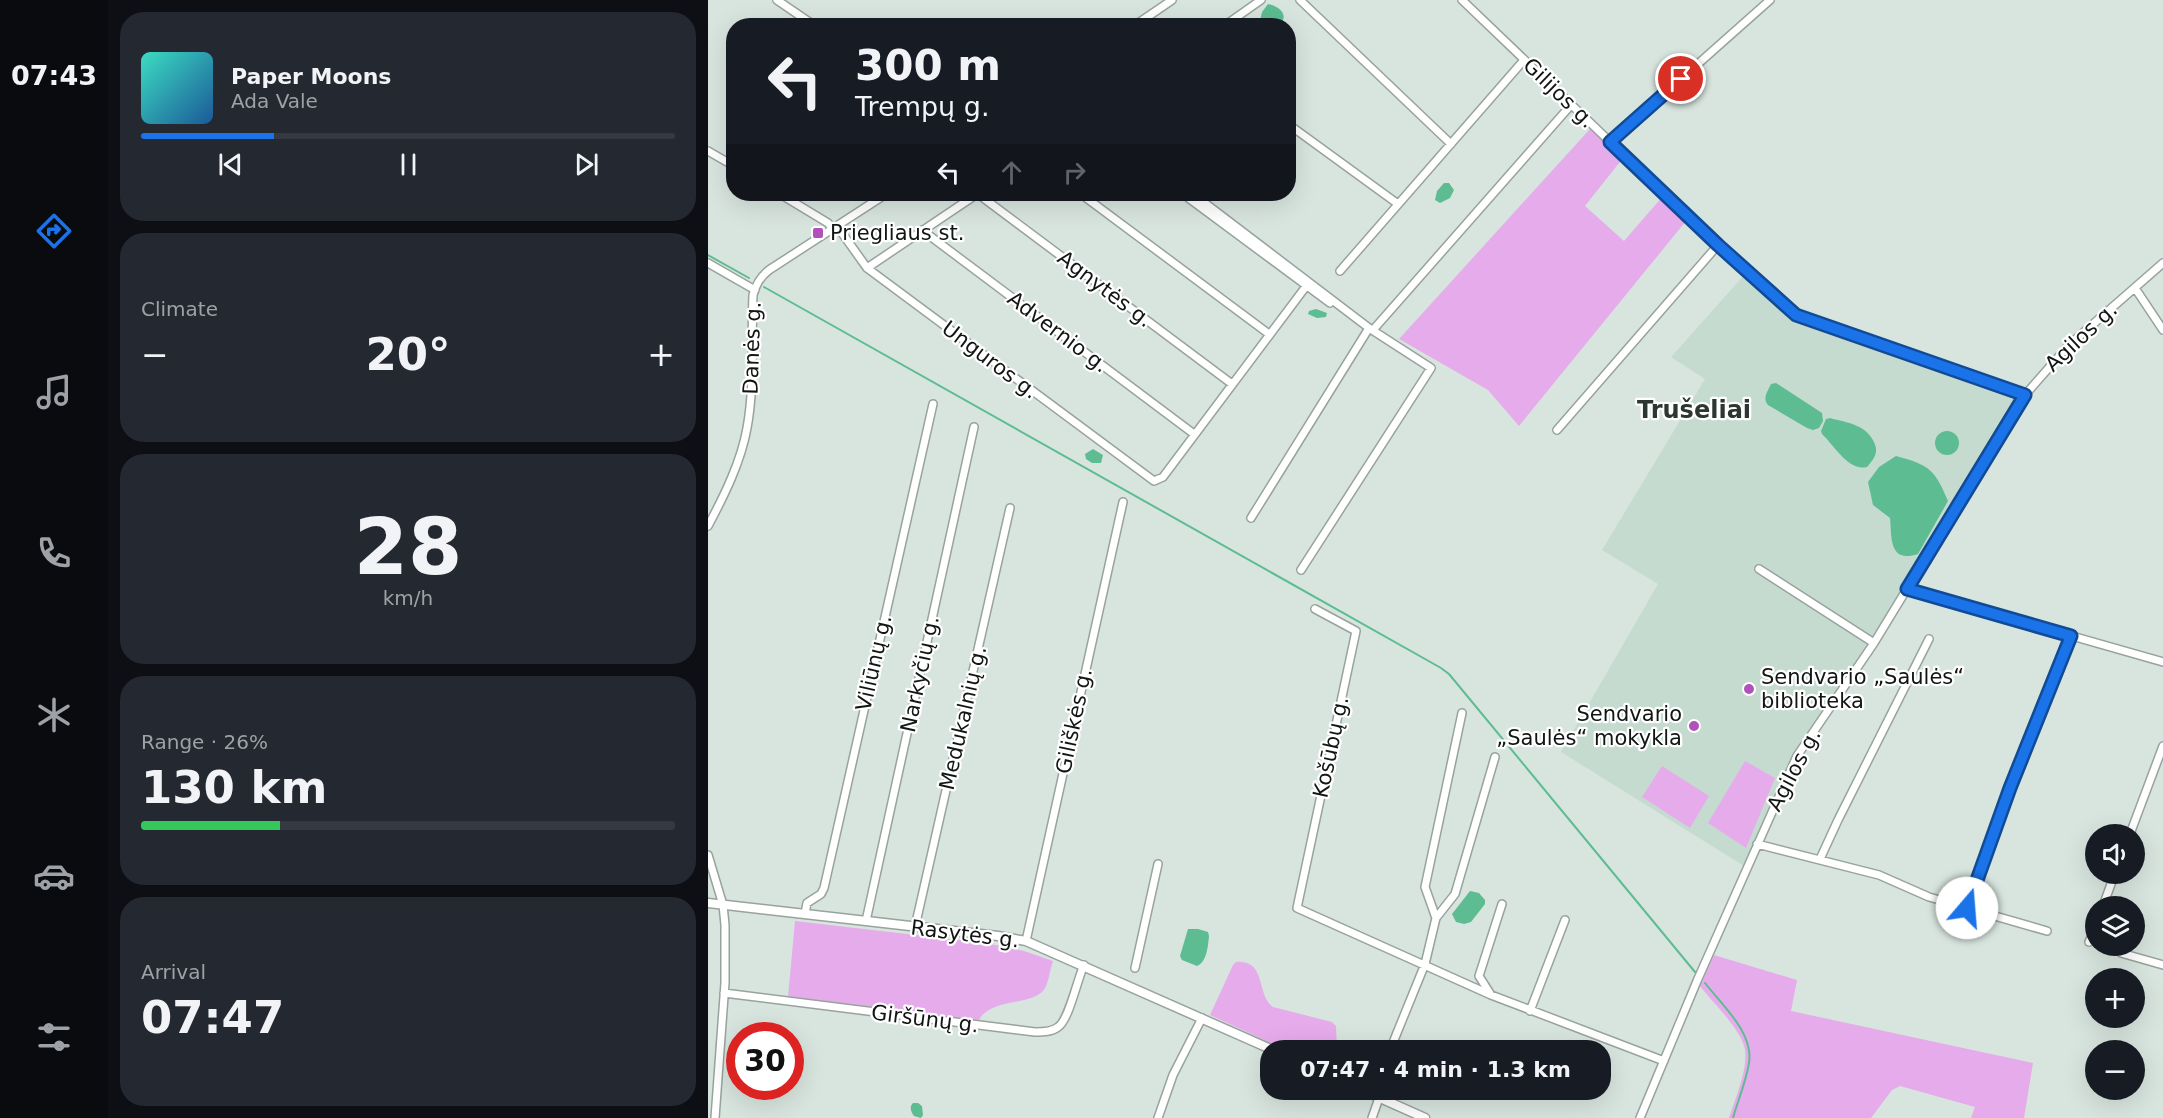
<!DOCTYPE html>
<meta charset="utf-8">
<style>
body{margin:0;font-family:"DejaVu Sans",sans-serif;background:#242831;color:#f1f3f6;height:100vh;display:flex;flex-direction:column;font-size:22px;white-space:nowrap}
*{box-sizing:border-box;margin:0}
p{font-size:20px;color:#9ea1a6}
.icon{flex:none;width:33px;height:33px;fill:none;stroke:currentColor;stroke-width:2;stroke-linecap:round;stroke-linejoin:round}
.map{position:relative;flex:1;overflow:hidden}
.drawer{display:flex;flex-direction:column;gap:12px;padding:12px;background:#0d0f14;width:600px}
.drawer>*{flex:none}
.guide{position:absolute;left:18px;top:18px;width:570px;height:183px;border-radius:24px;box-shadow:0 6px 24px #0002;background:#171b24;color:#f1f3f6;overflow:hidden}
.tools{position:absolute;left:1377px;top:824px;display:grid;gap:12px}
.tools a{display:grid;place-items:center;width:60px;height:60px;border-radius:50%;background:#171b24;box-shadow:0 6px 24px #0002;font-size:30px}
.speed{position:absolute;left:18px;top:1022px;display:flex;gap:12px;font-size:30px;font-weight:700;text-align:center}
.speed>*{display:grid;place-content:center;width:78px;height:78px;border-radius:50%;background:#171b24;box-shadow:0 6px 24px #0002;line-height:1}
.speed .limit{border:9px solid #d22;background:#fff;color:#111}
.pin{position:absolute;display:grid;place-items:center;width:51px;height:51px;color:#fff;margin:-26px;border:3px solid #fff;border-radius:50%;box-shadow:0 2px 6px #0007}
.me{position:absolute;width:66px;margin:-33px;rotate:18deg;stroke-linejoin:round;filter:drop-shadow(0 0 4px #0008)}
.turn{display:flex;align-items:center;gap:21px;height:126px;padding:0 30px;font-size:27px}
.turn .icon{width:78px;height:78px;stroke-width:2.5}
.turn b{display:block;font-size:42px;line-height:51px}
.lanes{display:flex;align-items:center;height:57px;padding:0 30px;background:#0003;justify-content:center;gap:30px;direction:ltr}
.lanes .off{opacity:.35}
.big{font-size:45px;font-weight:800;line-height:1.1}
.drawer .tile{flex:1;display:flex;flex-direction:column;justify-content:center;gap:9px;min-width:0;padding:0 21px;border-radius:24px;background:#242831}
.drawer .dial{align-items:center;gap:0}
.dial b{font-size:78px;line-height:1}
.song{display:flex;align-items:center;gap:18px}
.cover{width:72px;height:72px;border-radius:9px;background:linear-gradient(135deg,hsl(170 70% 55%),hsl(210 70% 35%))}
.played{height:6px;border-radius:3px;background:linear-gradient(90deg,#1a73e8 25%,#363941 25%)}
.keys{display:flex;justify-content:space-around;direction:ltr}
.heat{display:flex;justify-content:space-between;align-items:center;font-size:33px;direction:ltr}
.charge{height:9px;border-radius:4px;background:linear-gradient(90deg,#34c759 26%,#363941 0)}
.trip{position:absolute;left:552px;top:1040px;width:351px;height:60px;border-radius:24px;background:#171b24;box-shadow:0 6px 24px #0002;font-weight:800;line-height:60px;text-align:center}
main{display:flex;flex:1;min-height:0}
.dock{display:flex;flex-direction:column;width:108px;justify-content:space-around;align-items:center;background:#090b0e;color:#9ea1a6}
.dock .icon{width:42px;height:42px}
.dock .selected{color:#1a73e8}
.dock b{font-size:27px;color:#f1f3f6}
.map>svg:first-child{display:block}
.built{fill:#c6dbd0}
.green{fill:#e6abeb}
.water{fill:#5dbc92}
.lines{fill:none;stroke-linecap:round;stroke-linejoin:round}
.stream{stroke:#5dbc92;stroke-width:2}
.minor-casing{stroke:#97a39c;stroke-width:10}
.major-casing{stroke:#97a39c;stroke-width:11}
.minor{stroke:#fff;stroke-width:7}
.major{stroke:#fff;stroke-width:8}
.route-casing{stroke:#114b97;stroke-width:15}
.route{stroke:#1a73e8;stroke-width:10}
.poi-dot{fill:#b152bb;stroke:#fff;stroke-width:2}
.labels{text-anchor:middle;stroke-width:4.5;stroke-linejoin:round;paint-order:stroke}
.street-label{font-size:21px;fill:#111513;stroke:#fff}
.poi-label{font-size:21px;fill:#111513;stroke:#fff;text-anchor:start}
.quarter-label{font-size:24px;font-weight:bold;fill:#2d3732;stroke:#fff}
</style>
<main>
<nav class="dock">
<b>07:43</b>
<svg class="icon selected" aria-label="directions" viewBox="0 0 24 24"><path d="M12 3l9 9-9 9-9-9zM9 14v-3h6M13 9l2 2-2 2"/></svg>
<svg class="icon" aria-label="music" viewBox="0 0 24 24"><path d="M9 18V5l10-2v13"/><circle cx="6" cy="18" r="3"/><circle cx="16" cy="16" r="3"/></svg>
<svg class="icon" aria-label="phone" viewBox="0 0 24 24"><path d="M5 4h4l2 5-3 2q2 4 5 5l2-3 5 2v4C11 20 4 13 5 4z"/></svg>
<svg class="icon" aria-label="climate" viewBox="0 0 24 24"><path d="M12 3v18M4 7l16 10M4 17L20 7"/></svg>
<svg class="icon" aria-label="car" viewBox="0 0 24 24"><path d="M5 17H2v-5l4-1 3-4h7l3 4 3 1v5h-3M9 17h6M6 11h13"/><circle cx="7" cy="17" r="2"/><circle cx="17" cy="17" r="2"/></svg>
<svg class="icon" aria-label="filters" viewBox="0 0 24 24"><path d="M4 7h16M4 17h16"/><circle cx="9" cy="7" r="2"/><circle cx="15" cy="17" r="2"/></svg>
</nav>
<section class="drawer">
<div class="tile">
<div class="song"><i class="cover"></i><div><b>Paper Moons</b><p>Ada Vale</p></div></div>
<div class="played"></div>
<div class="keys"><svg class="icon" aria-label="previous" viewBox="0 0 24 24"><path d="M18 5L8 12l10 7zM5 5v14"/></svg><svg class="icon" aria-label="pause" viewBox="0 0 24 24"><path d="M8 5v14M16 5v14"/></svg><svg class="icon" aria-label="next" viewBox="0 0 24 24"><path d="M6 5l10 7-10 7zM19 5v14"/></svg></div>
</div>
<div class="tile"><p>Climate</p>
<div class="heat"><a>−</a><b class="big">20°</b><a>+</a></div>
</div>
<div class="tile dial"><b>28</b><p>km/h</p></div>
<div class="tile"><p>Range · 26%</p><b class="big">130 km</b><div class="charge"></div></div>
<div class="tile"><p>Arrival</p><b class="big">07:47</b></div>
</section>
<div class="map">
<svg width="1455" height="1118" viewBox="0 0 1455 1118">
<rect width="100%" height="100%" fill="#d8e5de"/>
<path class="built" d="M1038,273L1091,319L1308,397L1310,399L1158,648L1089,749L1077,771L1036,866L853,752L950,584L894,550L997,379L963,357Z"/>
<path class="green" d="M882,129L915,158L877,206L916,241L955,196L978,221L811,426L780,390L691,339Z
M1037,761L1067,778L1038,848L1000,823Z
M954,766L1001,796L982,828L934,797Z
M87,921L277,943L316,951L345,961C342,969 341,981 337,988C326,1007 283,997 271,1020L80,997Z
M1006,955L1089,980L1083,1011L1325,1063L1316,1118H1263L1267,1107L1192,1086L1184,1090L1163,1118H1021C1027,1100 1040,1069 1037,1050C1034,1030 1005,1003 992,986Z
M528,962C559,959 548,996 565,1007L624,1022L628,1026L629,1050H578L502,1015L525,965Z"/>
<path class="water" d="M560,4C572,6 581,15 572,25H551L554,12Z
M736,183H741L746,190L742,198L732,203L727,200L729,191Z
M608,309L619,313L618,317L609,318L600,314L601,311Z
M1068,383L1114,413L1115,421L1111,428L1105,430L1099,428L1060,405C1054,398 1060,391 1063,384Z
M1122,418C1140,423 1157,424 1166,442C1171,453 1166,459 1159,467C1141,472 1125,444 1114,434L1113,431L1118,419Z
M1227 443a12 12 0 1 1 24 0a12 12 0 1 1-24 0Z
M385,449L395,455L393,463H384L378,459L377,454Z
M1188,456C1222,465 1227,470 1240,501L1210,554C1180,564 1184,536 1182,518L1165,505L1160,482L1171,467Z
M762,891L771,893L777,900V904L763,922L756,924L748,922L744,914Z
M480,929H490L500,932L501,936C500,946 499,962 489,966L474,960L472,956Z
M205,1103H210L214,1106L215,1115L213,1118L206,1116C203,1112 201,1107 205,1103Z"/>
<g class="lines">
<path class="stream" d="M0,255L41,278
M56,287L733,668L741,674L987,972
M997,983C1014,1005 1046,1033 1041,1063C1038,1082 1030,1100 1025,1118"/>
<g class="minor-casing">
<path id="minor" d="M69,0L107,26
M592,0L743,144
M754,0L1010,245L1088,315L1317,395
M438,18L449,26
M426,26L464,0
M516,26L553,0
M580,124L690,204
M902,142L1062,0
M0,151L26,166
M72,194L120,223L125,229
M270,194L524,384
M373,194L561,334
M475,194L622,303
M485,194L661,328L723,368L593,570
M129,226L159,268L446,481L455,477L599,285
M214,230L486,434
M0,263L47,290
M159,268L269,194
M632,271L816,60
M1427,288L1455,330
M665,330L863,105
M849,430L1010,245
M543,518L661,328
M0,526C16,496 33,462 39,428C47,385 43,339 45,295C48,284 52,277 61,270L178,194
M1051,569L1166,643
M1199,589L1455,662
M607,609L648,631L589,908L783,995
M1422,834L1455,746
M1049,844L1171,875L1221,897L1339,931
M0,855L15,905L17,925V983L7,1118
M1112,859L1130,820L1221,639
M794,904L771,976L783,995L956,1061
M1395,906L1407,873
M1259,908L1302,788L1363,636
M97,914L99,903L113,894L116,888L225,404
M728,918L717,887L754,713
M158,921L266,427
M207,927L302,508
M318,941L415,502
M1381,942L1388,925
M1413,953L1455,965
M427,968L450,864
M16,993L327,1032C335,1032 344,1032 350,1027C361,1020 369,980 376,965
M822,1011L857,920
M682,1050L717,964L728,918L747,894L787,757
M450,1118L465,1075L494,1018
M664,1118L671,1098
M932,1118L989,981L1089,756L1166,643L1317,395L1360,346L1455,263"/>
</g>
<g class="major-casing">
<path id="major" d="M0,903L290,936L318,941L565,1050
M652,1089L717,1118"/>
</g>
<use href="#minor" class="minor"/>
<use href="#major" class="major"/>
</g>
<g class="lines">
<g class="route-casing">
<path id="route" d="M973,79L902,142L1010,245L1088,315L1317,395L1199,589L1363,636L1302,788L1259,908"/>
</g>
<use href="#route" class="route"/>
</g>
<g class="poi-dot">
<rect x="104" y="227" width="12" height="12" rx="3"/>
<circle cx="1041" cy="689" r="6"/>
<circle cx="986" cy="726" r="6"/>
</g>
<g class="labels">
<g class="street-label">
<text transform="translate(851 93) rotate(44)" y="7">Gilijos g.</text>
<text transform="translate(397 289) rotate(37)" y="7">Agnytės g.</text>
<text transform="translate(350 332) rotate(37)" y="7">Advernio g.</text>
<text transform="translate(1373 337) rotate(-43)" y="7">Agilos g.</text>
<text transform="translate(44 348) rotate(-88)" y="7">Danės g.</text>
<text transform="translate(282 360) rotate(37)" y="7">Unguros g.</text>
<text transform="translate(166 663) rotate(-77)" y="7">Viliūnų g.</text>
<text transform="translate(212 674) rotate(-78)" y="7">Narkyčių g.</text>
<text transform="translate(255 718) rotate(-77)" y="7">Medukalnių g.</text>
<text transform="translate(366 721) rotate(-78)" y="7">Giliškės g.</text>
<text transform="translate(623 747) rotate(-78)" y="7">Košūbų g.</text>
<text transform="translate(1086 770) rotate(-62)" y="7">Agilos g.</text>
<text transform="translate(257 934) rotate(7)" y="7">Rasytės g.</text>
<text transform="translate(217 1019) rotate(7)" y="7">Giršūnų g.</text>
</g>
<g class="poi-label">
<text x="122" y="240">Priegliaus st.</text>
<text x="1053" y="684">Sendvario „Saulės“<tspan x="1053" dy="24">biblioteka</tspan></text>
<text x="974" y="721" text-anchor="end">Sendvario<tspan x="974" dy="24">„Saulės“ mokykla</tspan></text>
</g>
<g class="quarter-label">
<text x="986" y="418">Trušeliai</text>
</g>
</g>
</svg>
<div class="tools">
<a><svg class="icon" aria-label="sound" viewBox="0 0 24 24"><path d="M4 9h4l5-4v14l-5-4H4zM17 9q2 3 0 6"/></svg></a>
<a><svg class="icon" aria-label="layers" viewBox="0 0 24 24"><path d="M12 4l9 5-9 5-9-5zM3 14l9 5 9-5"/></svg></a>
<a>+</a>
<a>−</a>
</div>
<div class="speed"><div class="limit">30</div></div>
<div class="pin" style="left:973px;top:79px;background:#d93025"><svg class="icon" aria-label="arrive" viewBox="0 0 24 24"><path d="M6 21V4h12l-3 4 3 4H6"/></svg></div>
<svg class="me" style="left:1259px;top:908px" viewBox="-20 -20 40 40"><circle r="19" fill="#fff"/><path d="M0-13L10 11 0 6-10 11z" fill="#1a73e8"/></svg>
<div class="trip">07:47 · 4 min · 1.3 km</div>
<div class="guide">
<div class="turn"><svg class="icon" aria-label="left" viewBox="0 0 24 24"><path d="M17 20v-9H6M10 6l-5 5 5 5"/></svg><div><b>300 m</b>Trempų g.</div></div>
<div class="lanes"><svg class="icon" aria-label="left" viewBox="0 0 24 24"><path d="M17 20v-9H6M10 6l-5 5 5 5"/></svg><svg class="icon off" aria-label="ahead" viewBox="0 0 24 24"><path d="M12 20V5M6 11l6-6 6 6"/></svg><svg class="icon off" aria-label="right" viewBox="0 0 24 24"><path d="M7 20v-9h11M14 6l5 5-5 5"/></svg></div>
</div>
</div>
</main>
